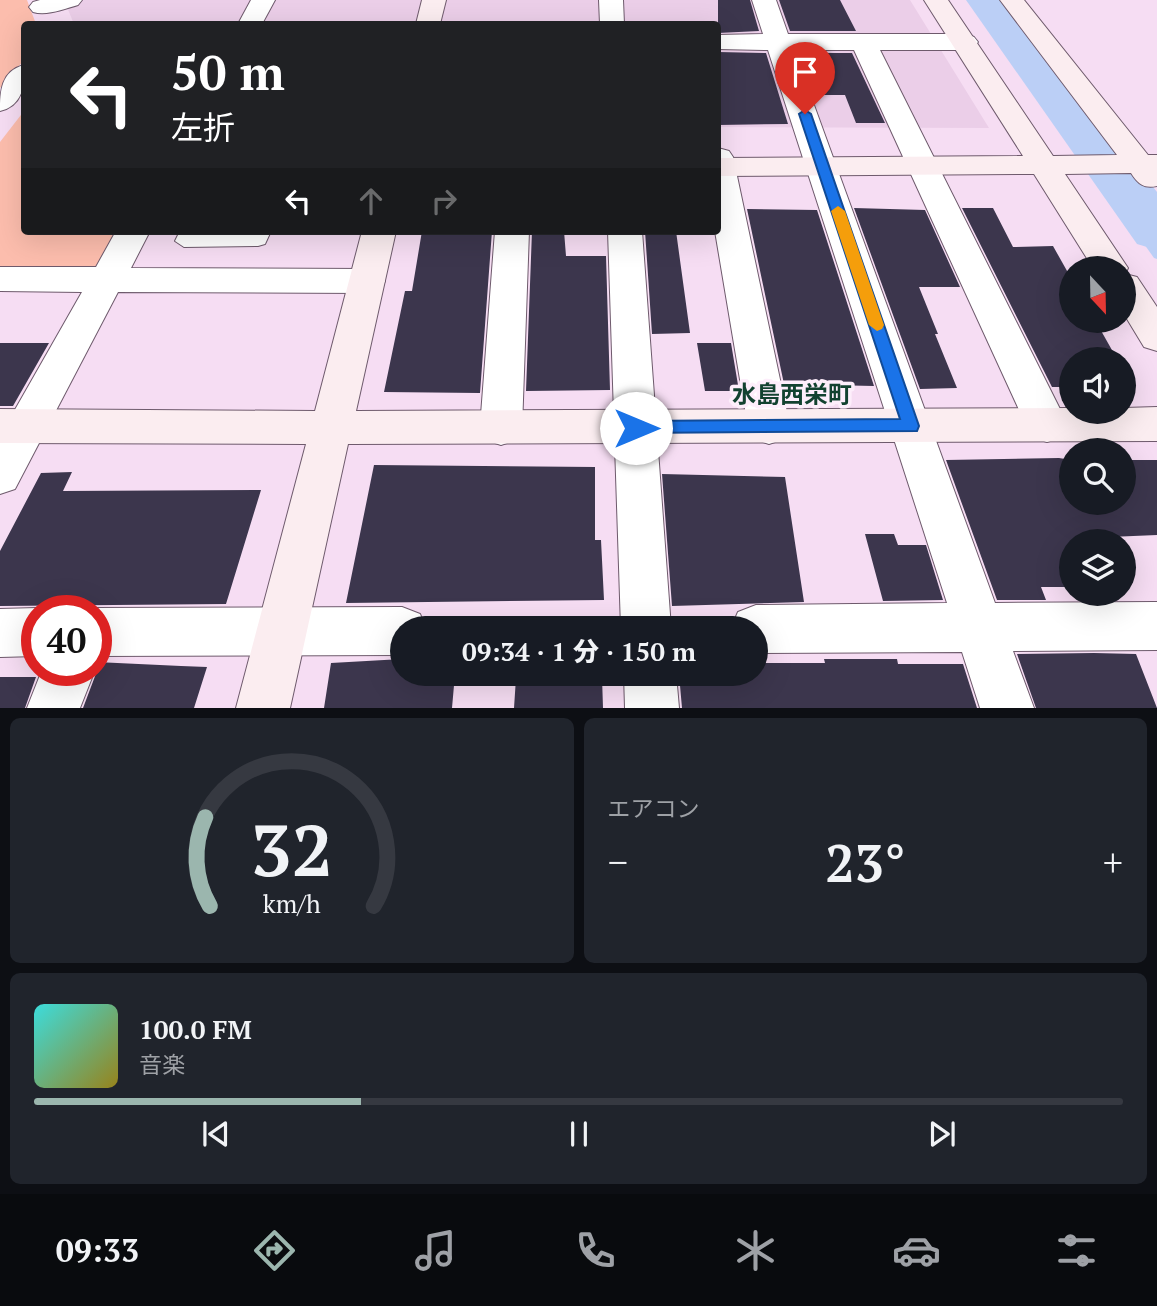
<!DOCTYPE html>
<html lang="ja">
<meta charset="utf-8">
<style>
body{margin:0;font-family:"PT Serif","Noto Sans JP",serif;background:#20242c;color:#f1f3f6;height:100vh;display:flex;flex-direction:column;font-size:26px;white-space:nowrap}
*{box-sizing:border-box;margin:0}
p{font-size:23px;color:#9ea1a6}
.icon{flex:none;width:38px;height:38px;fill:none;stroke:currentColor;stroke-width:2;stroke-linecap:round;stroke-linejoin:round}
.map{position:relative;height:708px;overflow:hidden}
.details{display:flex;flex-direction:column;gap:10px;padding:10px;background:#0d0f14;flex:1}
.details>*{flex:none}
.hud{position:absolute;left:21px;top:21px;width:700px;height:214px;border-radius:7px;box-shadow:0 7px 28px #0002;background:#202124;color:#fff;overflow:hidden}
.needle{width:46px;rotate:158deg}
.buttons{position:absolute;left:1059px;top:256px;display:grid;gap:14px}
.buttons a{display:grid;place-items:center;width:77px;height:77px;border-radius:50%;background:#171b24;box-shadow:0 7px 28px #0002;font-size:35px}
.speed{position:absolute;left:21px;top:595px;display:flex;gap:14px;font-size:35px;font-weight:700;text-align:center}
.speed>*{display:grid;place-content:center;width:91px;height:91px;border-radius:50%;background:#171b24;box-shadow:0 7px 28px #0002;line-height:1}
.speed .limit{border:10px solid #d22;background:#fff;color:#111}
.pin{position:absolute;display:grid;place-items:center;width:60px;height:60px;color:#fff;margin:-72px -30px;border-radius:50% 50% 50% 0;rotate:-45deg;box-shadow:0 0 7px #0007}
.pin .icon{rotate:45deg}
.me{position:absolute;width:77px;margin:-38px;rotate:90deg;stroke-linejoin:round;filter:drop-shadow(0 0 5px #0008)}
.turn{display:flex;align-items:center;gap:24px;height:147px;padding:0 35px;font-size:32px}
.turn .icon{width:91px;height:91px;stroke-width:2.5}
.turn b{display:block;font-size:49px;line-height:60px}
.lanes{display:flex;align-items:center;height:66px;padding:0 35px;background:#0003;justify-content:center;gap:35px;direction:ltr}
.lanes .off{opacity:.35}
.big{font-size:52px;font-weight:800;line-height:1.1}
.details .tile{flex:1;display:flex;flex-direction:column;justify-content:center;gap:10px;min-width:0;padding:0 24px;border-radius:10px;background:#20242c}
.details .dial{align-items:center;gap:0}
.dial svg{height:182px;overflow:visible;fill:none;stroke:#363941;stroke-width:7;stroke-linecap:round;text-anchor:middle}
.dial text{fill:#f1f3f6;stroke:none}
.song{display:flex;align-items:center;gap:21px}
.cover{width:84px;height:84px;border-radius:10px;background:linear-gradient(135deg,hsl(180 70% 55%),hsl(50 70% 35%))}
.played{height:7px;border-radius:4px;background:linear-gradient(90deg,#9bb6ae 30%,#363941 30%)}
.keys{display:flex;justify-content:space-around;direction:ltr}
.heat{display:flex;justify-content:space-between;align-items:center;font-size:38px;direction:ltr}
.details .tiles{flex:1;display:grid;gap:10px;grid-template-columns:1fr 1fr}
.tile:last-child{grid-column:span 2}
.trip{position:absolute;left:390px;top:616px;width:378px;height:70px;border-radius:35px;background:#171b24;box-shadow:0 7px 28px #0002;font-weight:800;line-height:70px;text-align:center}
.tab-bar{display:flex;height:112px;justify-content:space-around;align-items:center;background:#090b0e;color:#9ea1a6}
.tab-bar .icon{width:49px;height:49px}
.tab-bar .selected{color:#9bb6ae}
.tab-bar b{font-size:32px;color:#f1f3f6}
.map>svg:first-child{display:block}
.built{fill:#ebcee8}
.green{fill:#fcbdad}
.lines{fill:none;stroke-linecap:round;stroke-linejoin:round}
.stream{fill:#bbcff6;fill-rule:evenodd}
.river{fill:#bbcff6;fill-rule:evenodd}
.building{fill:#3c364d}
.lane-casing{stroke:#6e5a6c;stroke-width:2}
.street-casing{stroke:#6e5a6c;stroke-width:2}
.secondary-casing{stroke:#6e5a6c;stroke-width:2}
.lane{fill:#fff;fill-rule:evenodd}
.street{fill:#fff;fill-rule:evenodd}
.secondary{fill:#fbedf0;fill-rule:evenodd}
.route{fill:#1a73e8;stroke:#114b97;stroke-width:2}
.slow{fill:#f59e0b}
.labels{text-anchor:middle;stroke-width:7;stroke-linejoin:round;paint-order:stroke}
.neighbourhood-label{font-size:24px;font-weight:bold;fill:#124230;stroke:#fdeefb}
</style>
<div class="map">
<svg width="1157" height="708" viewBox="0 0 1157 708">
<rect width="100%" height="100%" fill="#f6ddf3"/>
<path class="built" d="M64,0H910L989,128L718,127V24H74Z"/>
<path class="green" d="M0,0H27L36,24H24V60L0,88Z
M24,111V231H121L96,273L0,271V142Z"/>
<g class="lines">
<path class="stream" d="M971,0H977L1157,249V259L1154,258Z"/>
<path class="river" d="M966,0H1007L1157,192V250L1137,244Z"/>
</g>
<path class="building" d="M718,0H750L759,31L718,33Z
M779,0H840L856,31H790Z
M718,52L766,53L788,124L718,125Z
M798,53H852L885,123H856L845,95H813Z
M854,208L925,210L960,287H919L938,334H935L957,388L920,389Z
M962,208H993L1013,247L1053,246L1071,278V320H1095L1117,359H1071V387H1052Z
M747,209L817,210L874,386L784,384Z
M422,231H492L480,393L384,392L405,291H412Z
M532,231H564L566,256H606L610,390L526,391Z
M645,231H676L690,333L652,334Z
M0,343H49L13,406H0Z
M697,343H731L739,391H705Z
M1059,458L1071,460V502H1124V460H1157V535L1086,538L1088,541H1071V587H1041L1046,600H997L946,460Z
M374,465L595,467V540H601L604,600L346,603Z
M72,472L63,491L261,490L226,604L0,606V551L41,473Z
M662,474L785,477L804,602L672,606Z
M865,534H894L898,545H926L943,600L883,601Z
M1094,653L1136,654L1157,708H1036L1017,654Z
M402,659V674H455L452,708H324L331,663Z
M824,659H897L898,664H963L977,708H682L679,674H757L756,663H825Z
M96,662L181,666L207,667L194,708H83L97,671Z
M0,677H36L25,708H0Z
M602,677L603,708H514L516,678Z"/>
<g class="lines">
<g class="lane-casing">
<path id="lane" d="M180,231H198L196,235L271,231L265,244L258,246L184,247L175,241Z"/>
</g>
<g class="street-casing">
<path id="street" d="M40,0H82L78,5C64,9 47,16 33,12L29,7L33,2Z
M251,0H275L262,24H238Z
M599,0H623L624,24H600Z
M752,0H776L788,34H965L974,37L978,42L974,47L965,50H880L1068,425L1062,437L1047,442L1032,437L1026,425L854,50H794L995,603L1157,602V650L1013,651L1034,708H980L962,652L756,653V628H731L738,612L756,605L947,603L768,50L718,49V35L763,34Z
M24,65C26,85 22,106 0,111C0,91 1,71 24,65Z
M718,148L729,151L733,157L790,427L784,439L769,444L754,439L748,427L715,231H718Z
M116,231H150L131,268L367,269L380,272L385,281L380,290L367,293L118,292L15,489L0,494V436L82,292L0,291V267H96Z
M495,231H529L522,428L516,440L501,445L486,440L480,428Z
M608,231H642L671,628H621Z
M402,607L420,614L426,628H402V655L96,656V611H88L96,608Z
M37,608L45,611H37V656L0,657V609Z
M42,670H95L80,708H27Z
M624,674H676L679,708H625Z"/>
</g>
<g class="secondary-casing">
<path id="secondary" d="M422,0H446L440,24H416Z
M924,0H948L1053,156L1117,155L1000,0H1024L1148,155H1157V186C1144,189 1138,184 1131,173L1065,174L1128,268L1125,274L1137,277L1157,307V351L1144,347L1124,314V268H1093L1034,174L718,176V158L1023,156Z
M362,231H396L356,411L1071,408V411H1124V408L1157,407V441L348,444L290,708H236L306,444L0,443V409L315,411Z"/>
</g>
<use href="#lane" class="lane"/>
<use href="#street" class="street"/>
<use href="#secondary" class="secondary"/>
</g>
<path class="route" d="M805,110L811,114L919,426L917,431L630,433L627,428L630,423L636,421L900,419L799,114Z"/>
<path class="slow" d="M838,206L845,211L884,325L882,329L877,331L869,325L831,211Z"/>
<g class="labels">
<g class="neighbourhood-label">
<text x="792" y="403">水島西栄町</text>
</g>
</g>
</svg>
<div class="buttons">
<a><svg class="needle" viewBox="-14 -14 28 28"><path d="M0-13l5 13h-10z" fill="#e53935"/><path d="M0 13l5-13h-10z" fill="#9ea1a6"/></svg></a>
<a><svg class="icon" aria-label="sound" viewBox="0 0 24 24"><path d="M4 9h4l5-4v14l-5-4H4zM17 9q2 3 0 6"/></svg></a>
<a><svg class="icon" aria-label="search" viewBox="0 0 24 24"><circle cx="10" cy="10" r="6"/><path d="M15 15l6 6"/></svg></a>
<a><svg class="icon" aria-label="layers" viewBox="0 0 24 24"><path d="M12 4l9 5-9 5-9-5zM3 14l9 5 9-5"/></svg></a>
</div>
<div class="speed"><div class="limit">40</div></div>
<div class="pin" style="left:805px;top:114px;background:#d93025"><svg class="icon" aria-label="arrive" viewBox="0 0 24 24"><path d="M6 21V4h12l-3 4 3 4H6"/></svg></div>
<svg class="me" style="left:636px;top:428px" viewBox="-20 -20 40 40"><circle r="19" fill="#fff"/><path d="M0-13L10 11 0 6-10 11z" fill="#1a73e8"/></svg>
<div class="trip">09:34 · 1 分 · 150 m</div>
<div class="hud">
<div class="turn"><svg class="icon" aria-label="left" viewBox="0 0 24 24"><path d="M17 20v-9H6M10 6l-5 5 5 5"/></svg><div><b>50 m</b>左折</div></div>
<div class="lanes"><svg class="icon" aria-label="left" viewBox="0 0 24 24"><path d="M17 20v-9H6M10 6l-5 5 5 5"/></svg><svg class="icon off" aria-label="ahead" viewBox="0 0 24 24"><path d="M12 20V5M6 11l6-6 6 6"/></svg><svg class="icon off" aria-label="right" viewBox="0 0 24 24"><path d="M7 20v-9h11M14 6l5 5-5 5"/></svg></div>
</div>
</div>
<section class="details">
<div class="tiles">
<div class="tile dial"><svg viewBox="0 0 100 80">
<path d="M14 69A42 42 0 1 1 86 69"/>
<path d="M14 69A42 42 0 0 1 12 30" stroke="#9bb6ae"/>
<text x="50" y="56" font-size="32" font-weight="700">32</text>
<text x="50" y="72" font-size="11">km/h</text>
</svg></div>
<div class="tile"><p>エアコン</p>
<div class="heat"><a>−</a><b class="big">23°</b><a>+</a></div>
</div>
<div class="tile">
<div class="song"><i class="cover"></i><div><b>100.0 FM</b><p>音楽</p></div></div>
<div class="played"></div>
<div class="keys"><svg class="icon" aria-label="previous" viewBox="0 0 24 24"><path d="M18 5L8 12l10 7zM5 5v14"/></svg><svg class="icon" aria-label="pause" viewBox="0 0 24 24"><path d="M8 5v14M16 5v14"/></svg><svg class="icon" aria-label="next" viewBox="0 0 24 24"><path d="M6 5l10 7-10 7zM19 5v14"/></svg></div>
</div>
</div>
</section>
<nav class="tab-bar">
<b>09:33</b>
<svg class="icon selected" aria-label="directions" viewBox="0 0 24 24"><path d="M12 3l9 9-9 9-9-9zM9 14v-3h6M13 9l2 2-2 2"/></svg>
<svg class="icon" aria-label="music" viewBox="0 0 24 24"><path d="M9 18V5l10-2v13"/><circle cx="6" cy="18" r="3"/><circle cx="16" cy="16" r="3"/></svg>
<svg class="icon" aria-label="phone" viewBox="0 0 24 24"><path d="M5 4h4l2 5-3 2q2 4 5 5l2-3 5 2v4C11 20 4 13 5 4z"/></svg>
<svg class="icon" aria-label="climate" viewBox="0 0 24 24"><path d="M12 3v18M4 7l16 10M4 17L20 7"/></svg>
<svg class="icon" aria-label="car" viewBox="0 0 24 24"><path d="M5 17H2v-5l4-1 3-4h7l3 4 3 1v5h-3M9 17h6M6 11h13"/><circle cx="7" cy="17" r="2"/><circle cx="17" cy="17" r="2"/></svg>
<svg class="icon" aria-label="filters" viewBox="0 0 24 24"><path d="M4 7h16M4 17h16"/><circle cx="9" cy="7" r="2"/><circle cx="15" cy="17" r="2"/></svg>
</nav>
